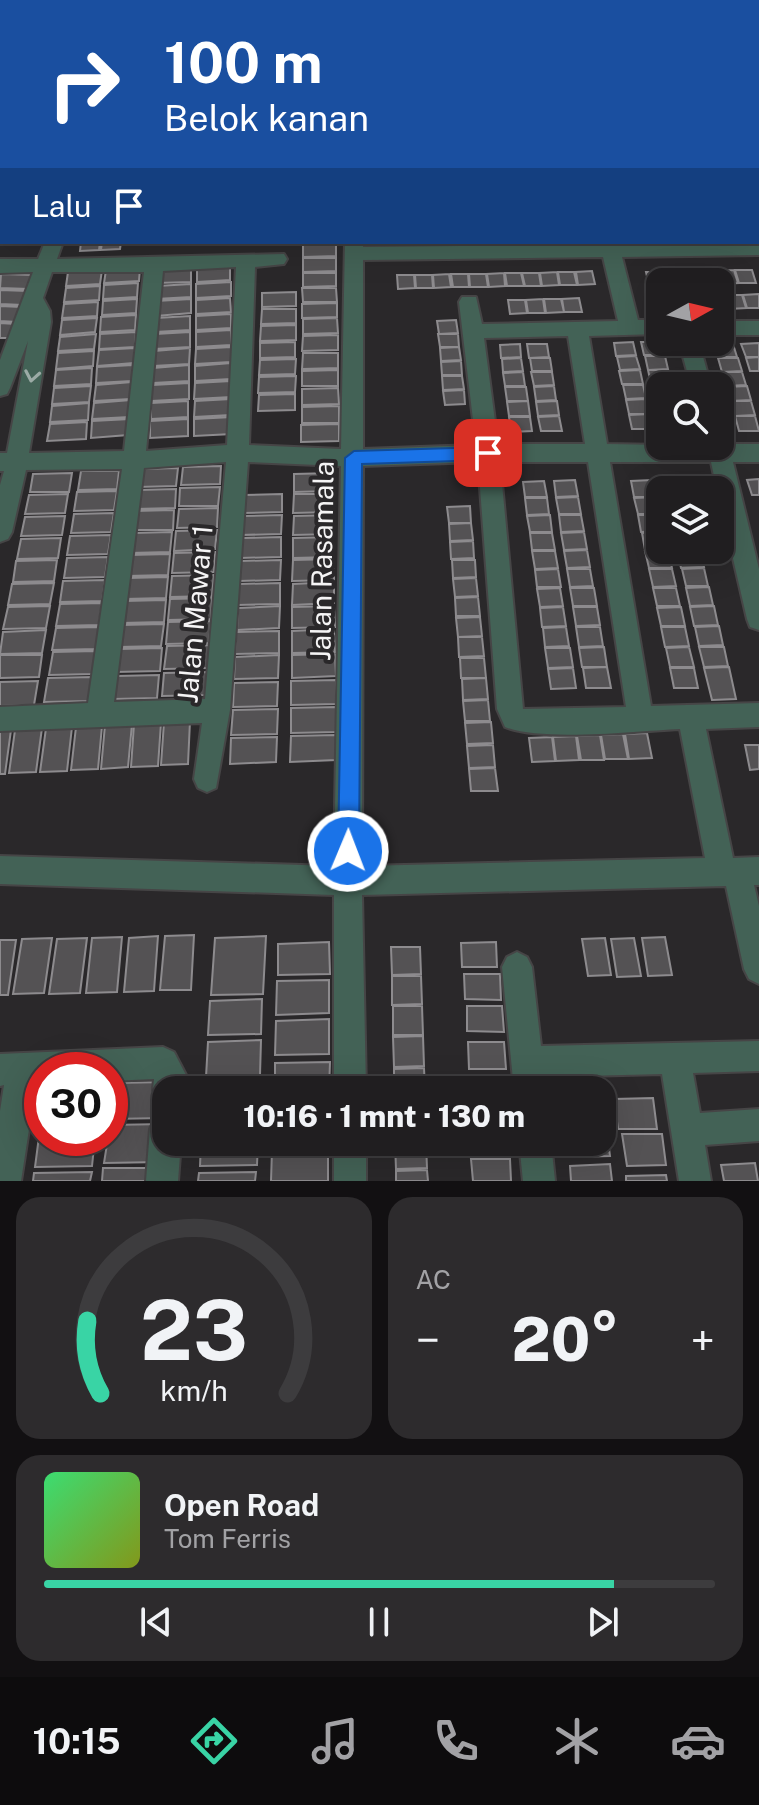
<!DOCTYPE html>
<html lang="id">
<meta charset="utf-8">
<style>
body{margin:0;font-family:"Public Sans",sans-serif;background:#2d2b2d;color:#f1f3f6;height:100vh;display:flex;flex-direction:column;font-size:30px;white-space:nowrap}
*{box-sizing:border-box;margin:0}
p{font-size:26px;color:#a2a2a5}
.icon{flex:none;width:44px;height:44px;fill:none;stroke:currentColor;stroke-width:2;stroke-linecap:round;stroke-linejoin:round}
.map{position:relative;height:1181px;overflow:hidden}
.panel{display:flex;flex-direction:column;gap:16px;padding:16px;background:#121012;flex:1}
.panel>*{flex:none}
.top-card{position:absolute;left:0px;top:0px;width:760px;height:244px;box-shadow:0 8px 32px #0002,0 0 0 2px #3d3c3e;background:#1a4fa0;color:#fff;overflow:hidden}
.needle{width:52px;rotate:82deg}
.fabs{position:absolute;left:646px;top:268px;display:grid;gap:16px}
.fabs a{display:grid;place-items:center;width:88px;height:88px;border-radius:16px;background:#201e20;box-shadow:0 8px 32px #0002,0 0 0 2px #3d3c3e;font-size:40px}
.speed{position:absolute;left:24px;top:1052px;display:flex;gap:16px;font-size:40px;font-weight:700;text-align:center}
.speed>*{display:grid;place-content:center;width:104px;height:104px;border-radius:50%;background:#201e20;box-shadow:0 8px 32px #0002,0 0 0 2px #3d3c3e;line-height:1}
.speed .limit{border:12px solid #d22;background:#fff;color:#111}
.pin{position:absolute;display:grid;place-items:center;width:68px;height:68px;color:#fff;margin:-34px;border-radius:16px;box-shadow:0 4px 12px #0006}
.me{position:absolute;width:88px;margin:-44px;rotate:1deg;stroke-linejoin:round;filter:drop-shadow(0 0 6px #0008)}
.turn{display:flex;align-items:center;gap:28px;height:168px;padding:0 32px;font-size:36px}
.turn .icon{width:104px;height:104px;stroke-width:2.5}
.turn b{display:block;font-size:56px;line-height:68px}
.then{display:flex;align-items:center;height:76px;padding:0 32px;background:#0003;gap:16px;font-size:30px}
.big{font-size:60px;font-weight:800;line-height:1.1}
.panel .card{flex:1;display:flex;flex-direction:column;justify-content:center;gap:12px;min-width:0;padding:0 28px;border-radius:24px;background:#2d2b2d}
.panel .dial{align-items:center;gap:0}
.dial svg{height:208px;overflow:visible;fill:none;stroke:#3d3c3e;stroke-width:7;stroke-linecap:round;text-anchor:middle}
.dial text{fill:#f1f3f6;stroke:none}
.song{display:flex;align-items:center;gap:24px}
.cover{width:96px;height:96px;border-radius:12px;background:linear-gradient(135deg,hsl(140 70% 55%),hsl(70 70% 35%))}
.played{height:8px;border-radius:4px;background:linear-gradient(90deg,#39d4a5 85%,#3d3c3e 85%)}
.keys{display:flex;justify-content:space-around;direction:ltr}
.heat{display:flex;justify-content:space-between;align-items:center;font-size:44px;direction:ltr}
.panel .tiles{flex:1;display:grid;gap:16px;grid-template-columns:1fr 1fr}
.card:last-child{grid-column:span 2}
.trip{position:absolute;left:152px;top:1076px;width:464px;height:80px;border-radius:24px;background:#201e20;box-shadow:0 8px 32px #0002,0 0 0 2px #3d3c3e;font-weight:800;line-height:80px;text-align:center}
.tab-bar{display:flex;height:128px;justify-content:space-around;align-items:center;background:#0d0c0d;color:#a2a2a5}
.tab-bar .icon{width:56px;height:56px}
.tab-bar .active{color:#39d4a5}
.tab-bar b{font-size:36px;color:#f1f3f6}
.map>svg:first-child{display:block}
.building{fill:#545254;stroke:#8d8b8e;stroke-width:2}
.lines{fill:none;stroke-linecap:round;stroke-linejoin:round}
.street-casing{stroke:#464546;stroke-width:4}
.street{fill:#436256;fill-rule:evenodd}
.oneway{stroke:#9caba6}
.route{fill:#1a73e8;stroke:#114b97;stroke-width:2}
.labels{text-anchor:middle;stroke-width:8;stroke-linejoin:round;paint-order:stroke}
.street-label{font-size:28px;fill:#f5f4f5;stroke:#2a282a}
</style>
<div class="map">
<svg width="759" height="1181" viewBox="0 0 759 1181">
<rect width="100%" height="100%" fill="#2a282a"/>
<path class="building" d="M81,242H100L99,250L80,251Z
M102,242H121L120,249L101,250Z
M336,243V256L303,257V244Z
M303,258H336V271L303,272Z
M230,266V280L197,282V268Z
M140,268L139,281L104,283L106,270Z
M191,268V282L157,283L158,270Z
M102,270L100,284L66,286L68,272Z
M734,270L738,283L721,284L717,271Z
M735,270H752L756,283H739Z
M592,271L595,284L578,285L576,272Z
M664,271H680L683,282H666Z
M682,271H698L701,282H684Z
M699,271H716L719,282H702Z
M557,272L559,285L542,286L540,273Z
M558,272H574L577,285H560Z
M646,272H663L666,282L649,285Z
M303,273H336V286L303,287Z
M504,273L505,286L489,287L487,274Z
M505,273H521L524,286H507Z
M522,273H539L541,286H525Z
M1,274L34,275L29,289L0,288Z
M449,274L451,287L434,288L433,275Z
M451,274H468L469,287H453Z
M469,274H486L488,287H470Z
M397,275H414L415,288L398,289Z
M415,275H432L433,288H416Z
M231,282V296L196,298V284Z
M138,283L137,297L103,299L104,285Z
M191,284V297L156,299L157,286Z
M100,286L99,300L64,302L66,288Z
M302,288H336L337,302H303Z
M0,290L28,291L23,305L0,304Z
M296,292V306L262,307V293Z
M759,294V308H747L743,295Z
M725,295H742L746,308L729,309Z
M230,298L231,312L196,314V300Z
M579,298L582,312H564L562,299Z
M137,299L136,313L102,315L103,301Z
M191,299V313L156,316V301Z
M543,299L545,313H528L526,300Z
M544,299H561L564,312L546,313Z
M508,300H525L527,313L510,314Z
M98,302L97,316L62,318L64,304Z
M337,303V317L302,318V304Z
M0,306L22,307L17,322L0,321Z
M262,309H296V323L261,324Z
M231,314V328L196,330V316Z
M136,315L135,330L100,332L101,317Z
M190,316V330L155,332L156,318Z
M97,318L95,332L60,335L62,320Z
M337,318L338,333L303,334V319Z
M456,320L458,333L439,334L437,321Z
M0,323L16,324L11,338H0Z
M296,325V340L260,341L261,326Z
M231,330V345L196,347V332Z
M136,332L135,347L99,349L100,334Z
M190,332V347L154,349L155,334Z
M96,334L94,349L58,351L60,337Z
M438,334H458L459,347H440Z
M338,335V350L302,351L303,336Z
M295,342V357L260,358V343Z
M633,342L636,355L616,356L614,343Z
M641,342H661L664,355H644Z
M759,343V357H746L741,344Z
M520,344L521,357L501,358L500,345Z
M527,344H547L549,357L529,358Z
M714,344H733L737,357H718Z
M231,347V362L195,364L196,349Z
M459,347L461,360L441,361L440,348Z
M135,348L134,363L97,366L99,350Z
M190,348L189,364L153,366L154,351Z
M94,351L93,366L56,369L58,353Z
M303,353H338V368L302,369Z
M636,356L640,369L620,370L617,357Z
M645,356H665L668,369L648,370Z
M759,357V371H750L746,358Z
M521,358L523,371L503,372L502,359Z
M530,358H550L552,371H532Z
M718,358H738L742,371L722,372Z
M296,359L295,374L259,375L260,360Z
M461,361L462,375H442L441,362Z
M231,363V379L195,381V366Z
M133,365L132,381L96,383L97,367Z
M189,365V381L153,383V368Z
M92,368L91,384L54,386L56,370Z
M338,370V386H302V371Z
M640,370L643,384H622L619,371Z
M648,370H668L671,383L651,384Z
M523,372L525,386H505L503,373Z
M531,372H552L554,385L534,386Z
M722,372H742L746,385L726,386Z
M296,376L295,392L258,393L259,377Z
M442,376H462L464,389L443,390Z
M231,381L232,397L194,399L195,383Z
M132,382L131,399L94,401L96,385Z
M189,383V399L151,401L152,385Z
M623,385H643L646,398L626,399Z
M91,386L89,402L52,404L54,388Z
M554,386L556,400L536,401L534,387Z
M747,386L751,400L730,401L726,387Z
M505,387H526L528,401H507Z
M338,388L339,404L302,405V389Z
M464,390L465,404L445,405L443,391Z
M295,394V410L258,411L259,395Z
M231,399V415L194,417L195,401Z
M646,399L650,414H629L626,400Z
M131,400L130,417L92,419L94,403Z
M188,401V417L151,419V403Z
M528,401L530,416H509L507,402Z
M557,401L559,415L538,416L536,402Z
M731,401H751L755,415L735,416Z
M89,403L88,420L50,422L52,406Z
M339,406V423H302V407Z
M650,414L653,429H632L629,415Z
M559,416L562,431H541L538,417Z
M735,416H755L759,431H739Z
M232,417V434L194,436V419Z
M509,417H530L532,431L511,432Z
M130,419L128,435L91,438L92,421Z
M188,419V436L150,438V421Z
M87,422L86,439L47,441L50,424Z
M339,424V441L301,442V425Z
M221,466L220,484L181,485L183,467Z
M178,468L176,486L137,487L140,469Z
M81,471H119L117,489L78,490Z
M72,473L69,492H30L33,474Z
M333,473V491L294,492V474Z
M759,479V495H752L747,480Z
M575,480L578,496L556,497L554,481Z
M652,480L656,497H634L631,481Z
M683,480L685,490H664L662,481Z
M544,481L547,497H525L523,482Z
M220,487L218,506H179L180,488Z
M176,489L175,508L135,509L137,490Z
M117,491L114,510L74,511L77,492Z
M68,494L65,513L25,514L29,495Z
M282,494V512L242,513L243,495Z
M294,494H333V512L293,513Z
M578,497L581,514H559L556,498Z
M656,497L660,514H638L634,498Z
M525,498H547L549,514L527,515Z
M470,506L471,523H449L447,507Z
M218,508L217,527L177,528L179,509Z
M174,510L173,530H132L134,511Z
M114,513L111,532L71,533L74,514Z
M282,515L281,534L241,535L242,516Z
M334,515V534L293,535L294,516Z
M550,515L552,532H530L527,516Z
M559,515H581L584,531L561,532Z
M638,515H660V531L641,532Z
M65,516L62,535L21,536L25,517Z
M471,523L473,540L450,541L449,524Z
M217,530L215,549L174,551L176,531Z
M172,532L170,552L129,553L132,533Z
M584,532L587,549L564,550L561,533Z
M660,532V549L645,550L642,533Z
M530,533H552L555,550H532Z
M111,535L108,554L67,555L70,536Z
M281,537V557L240,558L241,538Z
M333,537V557L293,558V538Z
M61,538L58,558L17,559L21,539Z
M473,541L474,558L451,559L450,542Z
M587,550L590,567L567,568L564,551Z
M668,550L672,568H649L645,551Z
M677,550H700L704,567L681,568Z
M532,551H555L558,568L535,569Z
M215,552L214,572L172,573L174,553Z
M170,554L168,575L127,576L129,555Z
M108,557L105,577L64,578L67,558Z
M334,559V580L292,581L293,560Z
M57,560L54,581L13,582L16,561Z
M281,560L280,580L239,581L240,561Z
M452,560H475L476,577L453,578Z
M704,568L708,586H686L682,569Z
M558,569L561,587H537L535,570Z
M567,569H590L593,586L570,587Z
M649,569H672L676,586L653,587Z
M214,575L212,596L170,597L172,576Z
M168,577L166,598L124,599L127,578Z
M476,578L478,596L455,597L453,579Z
M105,580L102,601L60,602L63,581Z
M334,582V603L292,605L293,584Z
M54,583L50,604L8,605L12,584Z
M280,583V604L238,605L239,584Z
M709,587L713,605L690,606L686,588Z
M560,588L563,606L540,607L537,589Z
M570,588H594L597,606H573Z
M653,588H676L680,606H657Z
M478,597L480,616H456L455,598Z
M212,598L211,619L168,620L170,599Z
M166,600L164,622L121,623L124,601Z
M102,603L99,625L56,626L60,604Z
M50,606L46,628L3,629L8,607Z
M280,606L279,628L237,630L238,608Z
M334,606L335,627L292,628V607Z
M714,606L718,625L694,626L690,607Z
M563,607L566,626L542,627L540,608Z
M573,607H597L600,625L576,626Z
M681,607L685,626H661L657,608Z
M480,617L482,636L458,637L456,618Z
M211,621L209,643L166,644L168,622Z
M164,624L161,646L119,647L121,625Z
M719,626L723,645L699,646L695,627Z
M99,627L96,649L52,650L56,628Z
M566,627L569,646L545,647L543,628Z
M576,627H600L603,646L579,647Z
M661,627H685L689,646L665,647Z
M334,629L335,652L292,653V631Z
M46,630L42,653L0,654L3,632Z
M279,631V653L235,654L236,632Z
M458,637H482L484,656L459,657Z
M210,645L208,668L164,669L167,646Z
M604,647L607,667H582L579,648Z
M689,647L694,667H670L666,648Z
M699,647H724L728,666L704,667Z
M162,648L160,671L116,672L119,649Z
M545,648H570L573,667L548,668Z
M96,651L93,674L49,675L53,652Z
M335,654L336,676L292,678V655Z
M0,655H42L39,677L0,678Z
M279,655L278,678L234,679L235,657Z
M460,658H484L486,678H461Z
M607,667L611,688H586L583,668Z
M729,667L736,699L712,700L704,668Z
M573,668L576,688L551,689L548,669Z
M670,668H694L698,688H674Z
M208,672L206,695L162,696L164,673Z
M159,675L157,698L113,699L116,676Z
M92,677L89,701L44,702L48,678Z
M486,678L488,699L463,700L462,679Z
M336,680V704L291,705V681Z
M38,681L34,705L0,706V682Z
M278,682L277,706L233,707L234,683Z
M488,700L490,721H465L463,701Z
M336,707V732L291,733V708Z
M278,709L277,734L231,735L233,710Z
M190,721L188,764L161,765L164,722Z
M491,722L493,743L467,744L465,723Z
M161,723L158,766L131,767L134,724Z
M132,724L128,767L101,769L105,725Z
M102,726L98,769L71,770L76,727Z
M72,727L67,771L40,772L46,728Z
M42,728L36,772L9,773L15,730Z
M11,730L5,774H0V731Z
M647,733L652,758L629,759L625,734Z
M623,734L628,759H605L601,735Z
M336,735V760L290,762L291,736Z
M600,735L604,760H581L577,736Z
M576,736L579,760L556,761L553,737Z
M277,737L276,762L230,764L231,738Z
M552,737L555,761L532,762L529,738Z
M493,745L495,767L469,768L467,746Z
M745,745H759V769L750,770Z
M495,768L498,791H471L469,769Z
M194,935L191,990H160L165,936Z
M158,936L154,991L124,992L129,938Z
M266,936L263,994L211,995L215,938Z
M122,937L117,992L86,993L92,938Z
M665,937L672,975L648,976L642,938Z
M52,938L44,993L13,994L22,939Z
M87,938L80,993L49,994L57,939Z
M605,938L611,975L588,976L582,939Z
M634,938L641,976L617,977L611,939Z
M0,940H16L8,995H0Z
M329,942L330,974L278,975V944Z
M496,942L497,967H462L461,943Z
M391,947H420L421,974L392,975Z
M464,974H500L501,1000L465,999Z
M392,976H421L422,1004L392,1005Z
M329,980V1013L276,1015L277,981Z
M262,999L261,1034L208,1035L210,1001Z
M393,1006H422L423,1035H393Z
M467,1006H502L504,1032L467,1031Z
M329,1019V1054L275,1055L276,1021Z
M423,1036L424,1066L394,1067L393,1037Z
M261,1040L260,1075L206,1077L208,1042Z
M468,1042H504L506,1069H469Z
M330,1062L329,1090H275V1063Z
M424,1068L425,1090H394V1069Z
M168,1082L164,1118L110,1119L113,1083Z
M260,1083V1090H205V1085Z
M653,1098L657,1129H618L614,1099Z
M164,1124L161,1162L104,1163L110,1125Z
M602,1125H606L610,1156L570,1157L569,1142H602Z
M40,1129L42,1138H95L92,1166L35,1167Z
M622,1134H662L666,1165L627,1166Z
M201,1142H258L257,1165L200,1166Z
M395,1142H426L427,1168L396,1169Z
M474,1142H512L513,1148H474Z
M328,1148V1181H271L272,1150Z
M471,1159H510L511,1181H473Z
M755,1163L758,1181H724L721,1165Z
M610,1164L612,1181H571L570,1166Z
M103,1168H160L159,1181H102Z
M427,1170L428,1181H396V1171Z
M92,1172L90,1181H33L34,1173Z
M256,1172L255,1181H198L199,1173Z
M666,1175L667,1181H626V1176Z"/>
<g class="lines">
<g class="street-casing">
<path id="street" d="M340,0H356L339,2Z
M546,0H578L580,2H548Z
M683,0H718L720,2H685Z
M0,6H2V16H0Z
M758,16H759V26H758Z
M758,94H759V104H758Z
M758,162H759V174H758Z
M0,183H2V195H0Z
M45,242H63L57,259L284,254L287,259L284,264L255,267L249,445L341,449L345,242H363V247L759,243V255L622,257L638,320H660V334L589,336L607,444L720,446V438L728,444H759V462H733L759,569V630L750,627L747,619L720,502V490H717L711,462H610L651,706L759,703V727L706,729L733,858L759,857V885H754L759,906V984L749,979L744,969L726,886L362,895L366,1090H334V895L0,884V856L334,866L341,466L248,462L230,710L216,788L207,792L198,788L194,779L202,723L0,731V707L88,703L122,469L26,470L12,532L8,539L0,542V485L4,471H0V453H7L28,341L10,388L7,394L0,396V360L33,272L0,273V259H38ZM603,257L618,321L482,324L476,297H462L459,302L476,445L363,449V260ZM236,267L227,445L146,451L163,271ZM52,272H144L124,451L29,453L51,322L50,311L43,298ZM568,336L585,444H498L484,338ZM226,462L205,699L114,702L144,468ZM478,462L497,709L505,727C542,742 637,731 680,729L705,858L362,866L363,466ZM500,462H588L626,707L523,709Z
M720,321H759V335H720Z
M679,342H699L711,386H691Z
M517,952L527,957L532,967L541,1046L759,1041V1071L693,1073L700,1113L759,1109V1141L705,1145L711,1181H679L662,1074L544,1077L546,1090H514L502,967L507,957Z
M163,1047L174,1052L186,1075L185,1090H166V1104L158,1101L153,1090L154,1079L110,1081V1070H42V1084H36L21,1181H0V1111L4,1085L0,1086V1054Z
M166,1113V1142H181L178,1181H146L150,1129L155,1118Z
M334,1142H366V1181H334Z
M519,1142H551L555,1181H523Z"/>
</g>
<use href="#street" class="street"/>
</g>
<defs><path id="oneway-chevron" d="M-2-3.5L2.5 0L-2 3.5" fill="none" stroke-width="1.6" stroke-linecap="round" stroke-linejoin="round" transform="scale(2)"/></defs>
<use class="oneway" href="#oneway-chevron" transform="translate(32 376) rotate(100)"/>
<path class="route" d="M488,447L496,453L488,460L362,464L359,851L356,858L348,861L341,858L338,851L345,458L354,451Z"/>
<g class="labels">
<g class="street-label">
<text transform="translate(322 561) rotate(-89)" y="10">Jalan Rasamala</text>
<text transform="translate(195 614) rotate(-85)" y="10">Jalan Mawar 1</text>
</g>
</g>
</svg>
<div class="fabs">
<a><svg class="needle" viewBox="-14 -14 28 28"><path d="M0-13l5 13h-10z" fill="#e53935"/><path d="M0 13l5-13h-10z" fill="#a2a2a5"/></svg></a>
<a><svg class="icon" aria-label="search" viewBox="0 0 24 24"><circle cx="10" cy="10" r="6"/><path d="M15 15l6 6"/></svg></a>
<a><svg class="icon" aria-label="layers" viewBox="0 0 24 24"><path d="M12 4l9 5-9 5-9-5zM3 14l9 5 9-5"/></svg></a>
</div>
<div class="speed"><div class="limit">30</div></div>
<div class="pin" style="left:488px;top:453px;background:#d93025"><svg class="icon" aria-label="arrive" viewBox="0 0 24 24"><path d="M6 21V4h12l-3 4 3 4H6"/></svg></div>
<svg class="me" style="left:348px;top:851px" viewBox="-20 -20 40 40"><circle r="17" fill="#1a73e8" stroke="#fff" stroke-width="3"/><path d="M0-11L8 9 0 5-8 9z" fill="#fff"/></svg>
<div class="trip">10:16 · 1 mnt · 130 m</div>
<div class="top-card">
<div class="turn"><svg class="icon" aria-label="right" viewBox="0 0 24 24"><path d="M7 20v-9h11M14 6l5 5-5 5"/></svg><div><b>100 m</b>Belok kanan</div></div>
<div class="then">Lalu<svg class="icon" aria-label="arrive" viewBox="0 0 24 24"><path d="M6 21V4h12l-3 4 3 4H6"/></svg></div>
</div>
</div>
<section class="panel">
<div class="tiles">
<div class="card dial"><svg viewBox="0 0 100 80">
<path d="M14 69A42 42 0 1 1 86 69"/>
<path d="M14 69A42 42 0 0 1 9 41" stroke="#39d4a5"/>
<text x="50" y="56" font-size="32" font-weight="700">23</text>
<text x="50" y="72" font-size="11">km/h</text>
</svg></div>
<div class="card"><p>AC</p>
<div class="heat"><a>−</a><b class="big">20°</b><a>+</a></div>
</div>
<div class="card">
<div class="song"><i class="cover"></i><div><b>Open Road</b><p>Tom Ferris</p></div></div>
<div class="played"></div>
<div class="keys"><svg class="icon" aria-label="previous" viewBox="0 0 24 24"><path d="M18 5L8 12l10 7zM5 5v14"/></svg><svg class="icon" aria-label="pause" viewBox="0 0 24 24"><path d="M8 5v14M16 5v14"/></svg><svg class="icon" aria-label="next" viewBox="0 0 24 24"><path d="M6 5l10 7-10 7zM19 5v14"/></svg></div>
</div>
</div>
</section>
<nav class="tab-bar">
<b>10:15</b>
<svg class="icon active" aria-label="directions" viewBox="0 0 24 24"><path d="M12 3l9 9-9 9-9-9zM9 14v-3h6M13 9l2 2-2 2"/></svg>
<svg class="icon" aria-label="music" viewBox="0 0 24 24"><path d="M9 18V5l10-2v13"/><circle cx="6" cy="18" r="3"/><circle cx="16" cy="16" r="3"/></svg>
<svg class="icon" aria-label="phone" viewBox="0 0 24 24"><path d="M5 4h4l2 5-3 2q2 4 5 5l2-3 5 2v4C11 20 4 13 5 4z"/></svg>
<svg class="icon" aria-label="climate" viewBox="0 0 24 24"><path d="M12 3v18M4 7l16 10M4 17L20 7"/></svg>
<svg class="icon" aria-label="car" viewBox="0 0 24 24"><path d="M5 17H2v-5l4-1 3-4h7l3 4 3 1v5h-3M9 17h6M6 11h13"/><circle cx="7" cy="17" r="2"/><circle cx="17" cy="17" r="2"/></svg>
</nav>
